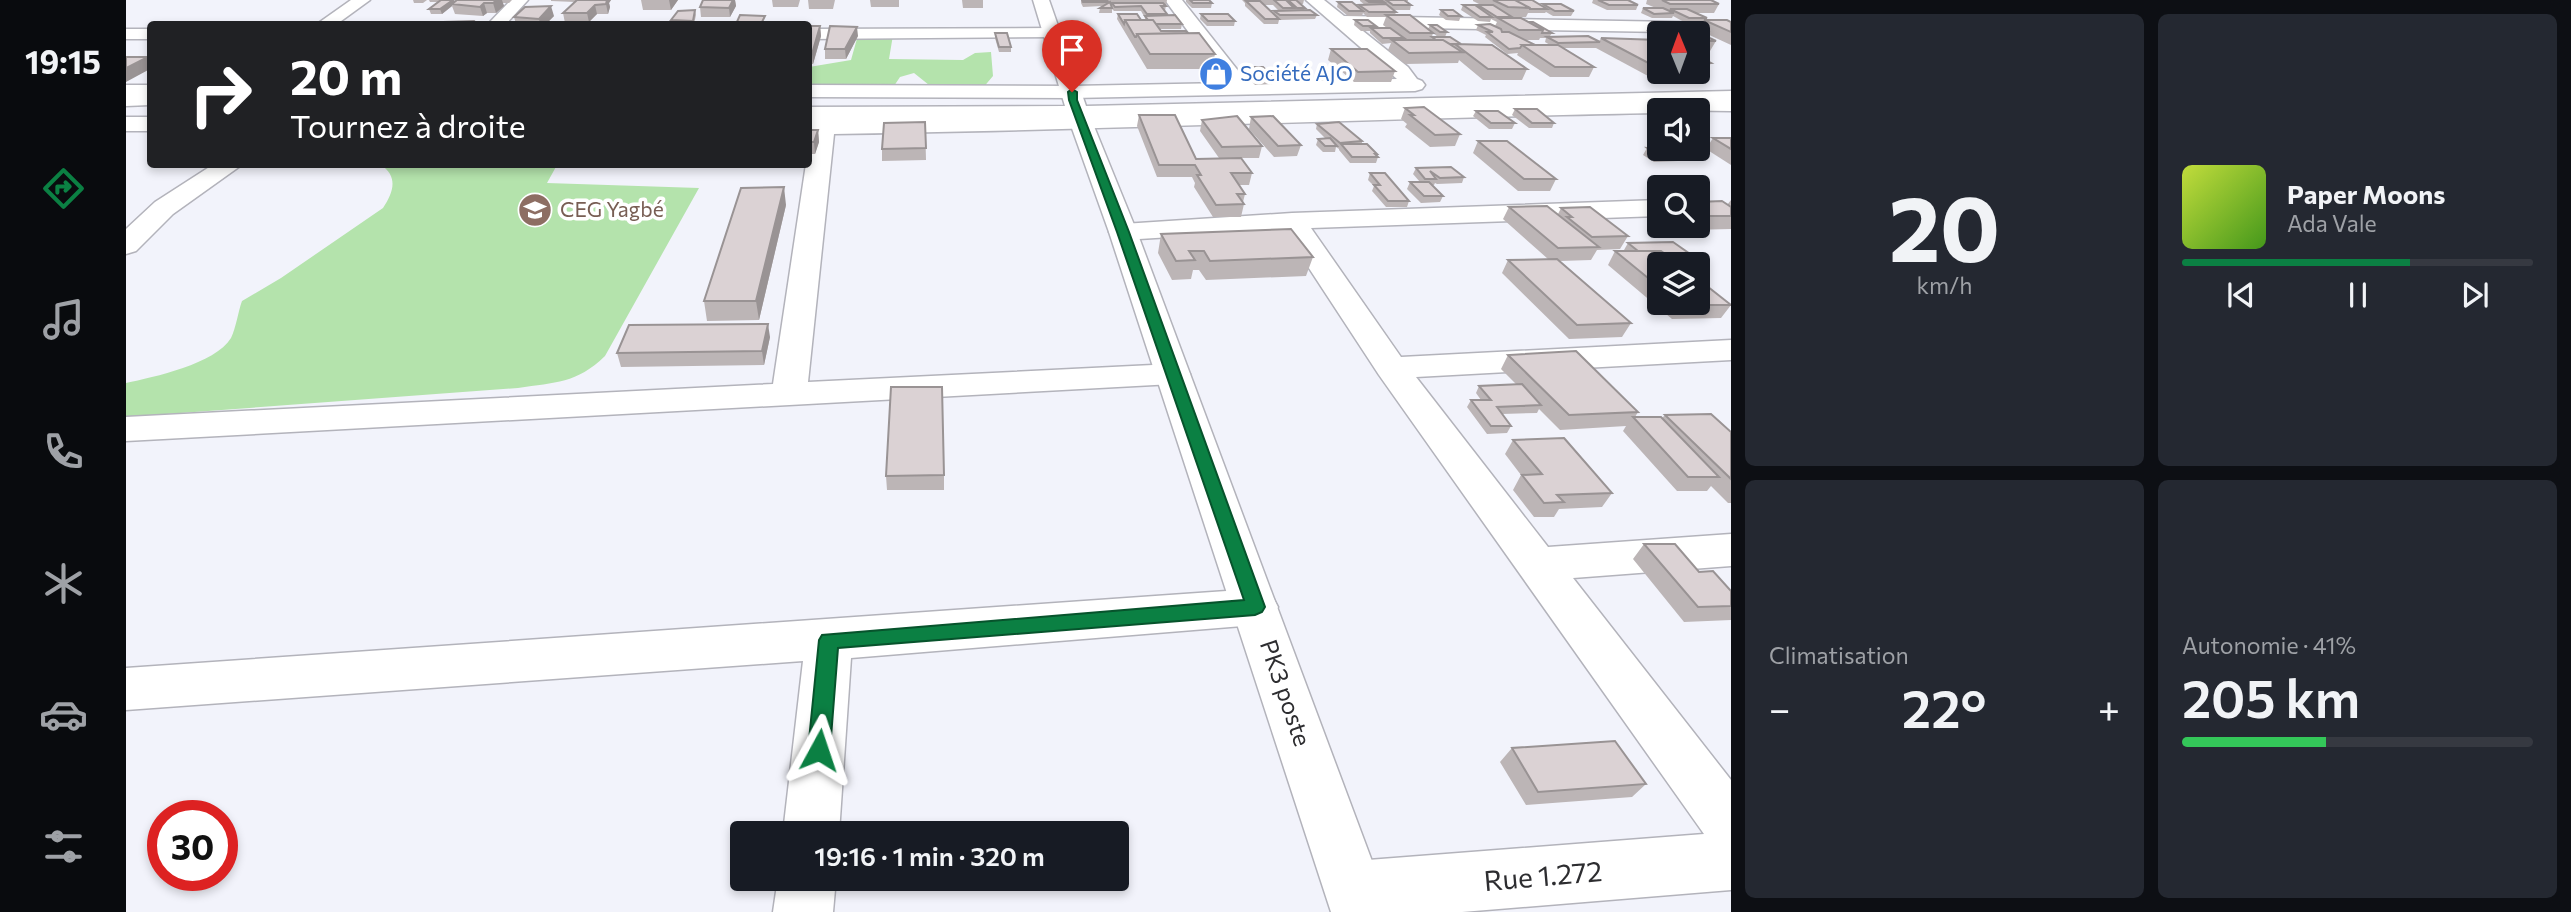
<!DOCTYPE html>
<html lang="fr">
<meta charset="utf-8">
<style>
body{margin:0;font-family:Commissioner,sans-serif;background:#242831;color:#f1f3f6;height:100vh;display:flex;flex-direction:column;font-size:26px;white-space:nowrap}
*{box-sizing:border-box;margin:0}
p{font-size:23px;color:#9ea1a6}
.icon{flex:none;width:38px;height:38px;fill:none;stroke:currentColor;stroke-width:2;stroke-linecap:round;stroke-linejoin:round}
.map{position:relative;flex:1;overflow:hidden}
.drawer{display:flex;flex-direction:column;gap:14px;padding:14px;background:#0d0f14;width:840px}
.drawer>*{flex:none}
.guide{position:absolute;left:21px;top:21px;width:665px;height:147px;border-radius:7px;box-shadow:0 4px 10px #0003;background:#202124;color:#fff;overflow:hidden}
.needle{width:46px;rotate:359deg}
.fabs{position:absolute;left:1521px;top:21px;display:grid;gap:14px}
.fabs a{display:grid;place-items:center;width:63px;height:63px;border-radius:7px;background:#171b24;box-shadow:0 4px 10px #0003;font-size:35px}
.speed{position:absolute;left:21px;top:800px;display:flex;gap:14px;font-size:35px;font-weight:700;text-align:center}
.speed>*{display:grid;place-content:center;width:91px;height:91px;border-radius:50%;background:#171b24;box-shadow:0 4px 10px #0003;line-height:1}
.speed .limit{border:10px solid #d22;background:#fff;color:#111}
.pin{position:absolute;display:grid;place-items:center;width:60px;height:60px;color:#fff;margin:-72px -30px;border-radius:50% 50% 50% 0;rotate:-45deg;box-shadow:0 0 7px #0007}
.pin .icon{rotate:45deg}
.me{position:absolute;width:77px;margin:-38px;rotate:5deg;stroke-linejoin:round;filter:drop-shadow(0 0 5px #0008)}
.turn{display:flex;align-items:center;gap:24px;height:147px;padding:0 28px;font-size:32px}
.turn .icon{width:91px;height:91px;stroke-width:2.5}
.turn b{display:block;font-size:49px;line-height:60px}
.big{font-size:52px;font-weight:600;line-height:1.1}
.drawer .tile{flex:1;display:flex;flex-direction:column;justify-content:center;gap:10px;min-width:0;padding:0 24px;border-radius:10px;background:#242831}
.drawer .dial{align-items:center;gap:0}
.dial b{font-size:91px;line-height:1}
.song{display:flex;align-items:center;gap:21px}
.cover{width:84px;height:84px;border-radius:10px;background:linear-gradient(135deg,hsl(70 70% 55%),hsl(100 70% 35%))}
.played{height:7px;border-radius:4px;background:linear-gradient(90deg,#0b8043 65%,#363941 65%)}
.keys{display:flex;justify-content:space-around;direction:ltr}
.heat{display:flex;justify-content:space-between;align-items:center;font-size:38px;direction:ltr}
.charge{height:10px;border-radius:5px;background:linear-gradient(90deg,#34c759 41%,#363941 0)}
.drawer .tiles{flex:1;display:grid;gap:14px;grid-template-columns:repeat(2,1fr)}
.trip{position:absolute;left:604px;top:821px;width:399px;height:70px;border-radius:7px;background:#171b24;box-shadow:0 4px 10px #0003;font-weight:600;line-height:70px;text-align:center}
main{display:flex;flex:1;min-height:0}
.dock{display:flex;flex-direction:column;width:126px;justify-content:space-around;align-items:center;background:#090b0e;color:#9ea1a6}
.dock .icon{width:49px;height:49px}
.dock .selected{color:#0b8043}
.dock b{font-size:32px;color:#f1f3f6}
.map>svg:first-child{display:block}
.green{fill:#b4e3ac}
.lines{fill:none;stroke-linecap:round;stroke-linejoin:round}
.street-casing{stroke:#b3b3bb;stroke-width:3}
.secondary-casing{stroke:#b3b3bb;stroke-width:3}
.street{fill:#fff;fill-rule:evenodd}
.secondary{fill:#fff;fill-rule:evenodd}
.wall{fill:#bcb5b6;fill-rule:evenodd}
.shaded-wall{fill:#999394}
.building{fill:#dbd2d4;stroke:#999394;stroke-width:2}
.route{fill:#0b8043;stroke:#07532c;stroke-width:2}
.labels{text-anchor:middle;stroke-width:7;stroke-linejoin:round;paint-order:stroke}
.far-shop-label{font-size:21px;fill:#366cbe;stroke:#fff;text-anchor:start}
.far-education-label{font-size:21px;fill:#785e54;stroke:#fff;text-anchor:start}
.street-label{font-size:24px;fill:#2d2d30;stroke:#fff}
.near-street-label{font-size:28px;fill:#2d2d30;stroke:#fff}
</style>
<main>
<nav class="dock">
<b>19:15</b>
<svg class="icon selected" aria-label="directions" viewBox="0 0 24 24"><path d="M12 3l9 9-9 9-9-9zM9 14v-3h6M13 9l2 2-2 2"/></svg>
<svg class="icon" aria-label="music" viewBox="0 0 24 24"><path d="M9 18V5l10-2v13"/><circle cx="6" cy="18" r="3"/><circle cx="16" cy="16" r="3"/></svg>
<svg class="icon" aria-label="phone" viewBox="0 0 24 24"><path d="M5 4h4l2 5-3 2q2 4 5 5l2-3 5 2v4C11 20 4 13 5 4z"/></svg>
<svg class="icon" aria-label="climate" viewBox="0 0 24 24"><path d="M12 3v18M4 7l16 10M4 17L20 7"/></svg>
<svg class="icon" aria-label="car" viewBox="0 0 24 24"><path d="M5 17H2v-5l4-1 3-4h7l3 4 3 1v5h-3M9 17h6M6 11h13"/><circle cx="7" cy="17" r="2"/><circle cx="17" cy="17" r="2"/></svg>
<svg class="icon" aria-label="filters" viewBox="0 0 24 24"><path d="M4 7h16M4 17h16"/><circle cx="9" cy="7" r="2"/><circle cx="15" cy="17" r="2"/></svg>
</nav>
<div class="map">
<svg width="1605" height="912" viewBox="0 0 1605 912">
<rect width="100%" height="100%" fill="#f2f3fb"/>
<path class="green" d="M732,35H767L763,59L837,60L849,53L865,52L867,76L856,89H808L788,73L774,77L766,89L683,84V67L725,60Z
M255,165H431L421,183L573,188L479,356C450,384 430,382 392,388L0,417V383C28,377 89,364 105,338C110,328 112,312 116,301L155,278L257,208C268,192 272,176 255,165Z"/>
<g class="lines">
<g class="street-casing">
<path id="street" d="M225,0H244L211,24H191Z
M385,0H402L380,24H362Z
M1039,0H1056L1121,82L1271,79L1180,0H1198L1218,16L1605,23V33L1232,27L1282,67L1291,79L1296,81L1299,85L1296,89L1289,91L946,98L682,97V85L946,86L1100,83Z
M927,28L936,33L933,37L682,39V29Z
M0,29H24V39H0Z
M0,85H24V97H0Z
M1605,99V111L1533,110V113C1258,118 983,130 708,134L682,382L1047,364L1059,367L1064,374L1059,381L1047,384L0,441V417L647,384L680,164H682L685,134H682V120C990,117 1297,104 1605,99Z
M0,117H24V131H0Z
M88,164H117L47,214L10,251L0,254V229L29,202Z
M1533,200V216L1185,228L1275,357L1605,340V360L1290,377L1422,547L1605,534V566L1447,578L1605,780V890L1336,912H1208L1199,891L1208,870L1229,861L1578,834L1253,375L1158,230L997,240L987,238L983,232L987,226L997,224L1166,213Z
M1129,589L1145,594L1152,607L1145,620L1129,625L725,658L713,833H657L677,661L0,710V668Z
M652,878H710L707,912H647Z"/>
</g>
<g class="secondary-casing">
<path id="secondary" d="M907,0H923L960,106L1605,91V103L965,119L1011,232L1265,912H1205L983,232L943,120L682,121V107L939,106Z
M24,93V105L0,106V94Z"/>
</g>
<use href="#street" class="street"/>
<use href="#secondary" class="secondary"/>
</g>
<path class="wall" d="M287,0H301L297,3H288Z
M303,0H328L329,2L331,0H386L383,3H377L378,6L370,13H361L357,16L329,14L326,6L316,14H305L303,9L312,2H304Z
M425,0H485L483,3L484,7L482,14H471L463,22L439,23L437,13L449,2L425,1Z
M515,0H552L545,10H517Z
M577,0H609L610,6L604,17H575L574,7Z
M646,0H674L672,7H647Z
M682,0H709L707,9H683Z
M744,0H773V7H745Z
M836,0H857V8H837Z
M955,0H1041L1039,11L1041,16L1056,24L1055,29H1033L1035,31L1062,33L1089,54L1086,69H1021L991,19L992,14L1015,20H1019V18L1015,11H988L986,9V13H973L974,8L976,6L957,7L955,3Z
M1060,0H1083L1086,3L1085,8H1066L1060,2Z
M1116,0H1178L1177,4H1174L1179,8L1178,10L1191,15L1189,19L1153,20L1152,24H1138L1119,6V3ZM1138,5H1147L1153,11H1148L1147,13Z
M1234,0H1282V1H1280L1285,5L1284,10H1267L1270,12L1269,15L1302,29L1304,25L1321,32L1319,37H1312L1307,33L1305,40L1306,37L1335,44L1401,69L1396,80H1357L1333,60L1332,63L1279,64L1262,50L1265,43L1256,44L1244,33V31H1235L1228,25L1229,20L1250,26L1249,28H1261L1257,25L1260,17H1241L1237,13L1236,16H1222L1211,7L1212,2L1232,7L1233,5H1239L1234,1Z
M1347,0H1406L1416,6L1417,4L1448,11L1445,16H1427L1420,12L1419,13H1402L1400,17H1386V18L1426,33L1424,36L1473,42L1475,38L1533,40V72H1572V56L1585,63L1579,74L1522,76L1470,48H1438L1468,67L1463,77H1424L1391,55L1392,53L1381,54L1359,37L1360,35L1350,30L1352,25L1369,26L1371,22L1365,19L1364,22L1352,21L1335,10L1337,5L1351,7L1352,5H1355L1347,1ZM1414,38H1420L1419,42L1424,45H1409L1400,40H1413Z
M1463,0H1502L1512,5L1510,10H1481L1466,3L1467,0Z
M1521,0H1585L1593,4L1588,13H1570L1581,18L1580,20L1605,22V45L1579,33L1578,35L1590,41L1584,51H1572V33H1533V38L1520,31L1525,22L1574,27L1576,23H1560L1547,16L1546,18H1526L1515,13L1517,8H1530L1520,4Z
M569,10L570,15L568,24H546L545,20Z
M1315,10L1335,16L1333,21L1320,20L1313,15Z
M1075,14L1109,21L1108,26H1081L1074,19Z
M428,16L420,24H390L388,17Z
M682,26H694L695,36L687,64H682Z
M869,33L885,47V52H873L869,38Z
M732,36L720,59H699V49Z
M1205,49L1269,71L1265,82H1228L1202,60Z
M1119,67L1149,79L1147,84L1129,85L1117,72Z
M1279,108L1334,134L1329,146L1304,147L1279,127L1281,124L1275,119Z
M1389,109L1428,123L1426,128H1403L1386,115Z
M1350,111L1389,123L1386,129H1363L1347,116Z
M1013,115L1070,159L1093,158L1074,131L1076,120L1136,146L1133,158H1115L1126,173L1123,185H1113L1119,194L1117,202L1118,204L1115,217H1087L1068,187L1069,183L1066,177H1031L1011,126Z
M1125,117L1175,145L1171,156L1148,157L1123,129Z
M799,122L800,160L756,161V149Z
M1191,124L1236,141V144L1251,154V156L1252,157L1250,163H1224L1213,150V149L1210,147L1209,152H1197L1190,145L1192,139H1200L1190,129Z
M682,130H692L693,142L689,154H682Z
M1587,138H1605V165L1580,149Z
M1352,141L1430,179L1424,191H1392L1347,153Z
M1521,148L1556,155L1552,161L1528,162L1517,155Z
M1290,168L1338,177L1336,183L1311,184L1309,183L1308,185H1306L1317,196L1314,202L1295,203L1281,189L1284,182H1294L1287,174Z
M1244,173L1283,201L1281,207H1260L1246,191L1248,186L1242,180Z
M1605,200V229L1564,230L1558,226H1572V202L1601,205Z
M660,205L633,320L581,321L578,301Z
M1383,207L1432,214L1435,208L1502,236L1494,249L1471,250L1465,260L1434,261L1505,323L1496,337L1443,339L1376,273L1382,260L1422,259L1377,219Z
M1035,234L1187,257L1180,276L1080,280L1073,270H1067L1065,279L1046,280L1032,253Z
M1502,243L1567,256L1563,263L1533,264V303H1572L1605,305L1595,318L1546,319L1482,265L1489,251H1500L1498,250Z
M644,337L638,365L495,367L491,353Z
M1382,355L1512,412L1509,417L1536,418L1539,415L1605,432V503H1602L1585,486L1581,491H1551L1497,431L1500,426L1434,430L1413,409L1411,413L1376,414L1385,426L1381,433L1361,434L1341,407L1345,400H1355L1350,393L1353,386L1390,384L1375,369Z
M1387,440L1486,493L1476,507L1433,509L1428,517H1408L1387,490L1395,475L1379,454Z
M818,475V490H761L760,476Z
M1518,544L1573,572L1605,591V620L1558,622L1507,559Z
M1386,748L1520,784L1506,797L1400,805L1374,762Z"/>
<path class="shaded-wall" d="M328,0L329,4H326V6L316,14L314,9Z
M371,0H376L378,6L370,13L367,3Z
M480,0H485L483,3L484,7L482,14L480,4Z
M543,0H552L545,10Z
M607,0H609L610,6L604,17L603,8Z
M358,3L361,13L357,16L354,7Z
M469,5L471,14L463,22L461,13Z
M425,6L428,16L420,24H414L413,19Z
M694,26L695,36L687,64L686,54Z
M731,27L732,36L720,59L719,49Z
M22,57L24,61V69L0,82V68Z
M692,130L693,142L689,154L688,142Z
M658,187L660,205L633,320L630,301Z
M642,324L644,337L638,365L636,351Z"/>
<path class="building" d="M315,0H327L314,9H303Z
M331,0H371L367,3H358L354,7L326,4Z
M451,0H481L480,4L469,5L461,13H437Z
M577,0H607L603,8L574,7Z
M956,0H981L982,2H957Z
M1064,0H1083L1086,3H1067Z
M1148,0H1160L1168,8H1157Z
M1162,0H1170L1179,8H1171Z
M1240,0H1255L1258,2H1243Z
M1260,0H1278L1285,5H1267Z
M1367,0H1389L1404,8L1382,7Z
M1389,0H1406L1421,9H1404V8Z
M1472,0H1502L1512,5H1483Z
M1536,0H1585L1593,4H1544Z
M1120,1H1134L1153,19H1139Z
M984,2L986,8H974Z
M1212,2H1226L1237,11H1223Z
M986,3H1037L1040,6H1035L1041,14H1021L1015,6L989,7Z
M1260,4L1270,12H1243L1233,5Z
M1417,4H1435L1448,11H1429Z
M1337,5H1349L1366,17H1354Z
M1352,5H1367L1386,17H1371Z
M425,6L413,19L388,17L399,7Z
M1517,8H1537L1548,13L1528,14Z
M1544,9H1561L1581,18H1563Z
M569,10L567,21L545,20L552,11Z
M1184,10L1191,15H1154L1148,11Z
M1315,10H1327L1335,16H1322Z
M992,14H1011L1015,20H999L998,24Z
M1075,14H1102L1109,21H1082Z
M614,15L639,16L635,24H610Z
M1049,15L1056,24H1030L1027,20H1022L1019,16Z
M1260,15H1284L1307,33H1284Z
M1372,18H1395L1417,30H1393Z
M999,20H1027L1035,31H1060L1062,33L1011,34L1010,37H1009Z
M1229,20H1242L1250,26H1237Z
M1578,20H1601L1605,22V32Z
M347,21L344,24H313L317,22Z
M1403,22H1407L1426,33H1416L1417,30Z
M1525,22H1549L1590,41H1572V33H1549Z
M1364,24L1375,29L1376,32H1383L1409,45H1396L1394,48L1383,49L1361,32H1367L1352,25Z
M1304,25H1311L1321,32H1314Z
M682,26H694L686,54H682Z
M704,26L731,27L719,49H699Z
M1559,26H1572L1581,31H1568Z
M1245,28H1264L1278,38H1257Z
M869,33H881L885,47H873Z
M1073,33L1089,54H1024L1011,34Z
M1462,36L1474,42L1432,43L1421,37Z
M1306,37H1324L1335,44H1324L1317,40H1310Z
M1475,38L1533,40V66H1528Z
M1266,40H1317L1336,52L1283,53Z
M1329,44L1366,45L1401,69H1362Z
M1396,45H1432L1468,67H1429Z
M1205,49H1241L1269,71L1232,72Z
M1572,56L1585,63L1572,64Z
M0,57H22L0,68Z
M1119,67H1137L1149,79H1130Z
M1298,107L1334,134L1309,135L1284,115H1288L1279,108Z
M1389,109H1411L1428,123H1406Z
M1350,111H1372L1389,123H1365Z
M1013,115H1049L1070,159L1115,158L1126,173H1105L1119,194H1111L1118,204L1090,205L1071,175H1075L1069,165H1033Z
M1111,116L1136,146L1096,147L1076,120Z
M1147,116L1175,145L1152,146L1125,117Z
M799,122L800,148L756,149L758,123Z
M1213,122L1236,141L1214,143L1191,124Z
M682,130H692L688,142H682Z
M1204,138L1211,146H1199L1192,139Z
M1587,138H1605V149Z
M1352,141H1381L1430,179H1398Z
M1215,144H1241L1251,154H1249L1252,157H1226Z
M1521,148L1545,149L1556,155L1531,156Z
M1325,167L1338,177L1314,178L1304,171L1310,179H1299L1290,168Z
M1244,173H1259L1283,201H1262L1248,185H1254Z
M1284,182H1303L1317,196H1298Z
M658,187L630,301H578L615,188Z
M1596,201L1605,207V216H1572V202Z
M1421,206L1473,247L1432,248L1383,207Z
M1464,207L1502,236L1466,237L1441,217H1446L1435,208Z
M1165,229L1187,257L1084,261L1078,251H1063L1069,260L1050,261L1035,234Z
M1547,242L1567,256L1543,257L1535,251H1512L1502,243Z
M1489,251H1535L1552,264H1533V287Z
M1431,259L1505,323L1451,325L1382,260Z
M1572,279L1605,305H1556L1552,303H1572Z
M642,324L636,351L491,353L503,325Z
M1450,351L1512,412L1443,415L1382,355Z
M1396,384L1415,405L1371,407L1385,426H1365L1345,400H1365L1353,386Z
M765,387H816L818,475L760,476Z
M1585,414L1605,432V479L1539,415Z
M1507,417H1535L1593,477H1562Z
M1438,438L1486,493L1431,495L1438,502L1418,503L1396,475L1416,474L1387,440Z
M1518,544H1549L1573,572L1587,571L1605,591V606L1572,607Z
M1489,741L1520,784L1412,792L1386,748Z"/>
<path class="route" d="M946,89L951,92V100L1003,232L1139,607L1136,612L1129,615L712,648L704,750L700,757L693,760L685,757L682,750L693,640L696,635L1118,600L991,232L943,100L942,92Z"/>
<defs>
<g id="shop-disc" transform="scale(1.75)"><circle r="9.5" fill="#3f7fe0" stroke="#fff"/><path d="M-5-2.5h2.3a2.7 3.5 0 0 1 5.4 0H5L5.5 6h-11ZM-1.5-2.5h3a1.5 2.3 0 0 0-3 0Z" fill="#fff"/></g>
<g id="university-disc" transform="scale(1.75)"><circle r="9.5" fill="#8d6e63" stroke="#fff"/><path d="M0-5L7-2L0 1L-7-2ZM-4 1L0 2.5L4 1V4Q0 6-4 4Z" fill="#fff"/></g>
</defs>
<g fill-rule="evenodd">
<use href="#shop-disc" x="1090" y="74"/>
<use href="#university-disc" x="409" y="210"/>
</g>
<g class="labels">
<g class="far-shop-label">
<text x="1114" y="81">Société AJO</text>
</g>
<g class="far-education-label">
<text x="434" y="217">CEG Yagbé</text>
</g>
<g class="street-label">
<text transform="translate(1159 693) rotate(71)" y="8">PK3 poste</text>
</g>
<g class="near-street-label">
<text transform="translate(1417 876) rotate(-5)" y="10">Rue 1.272</text>
</g>
</g>
</svg>
<div class="fabs">
<a><svg class="needle" viewBox="-14 -14 28 28"><path d="M0-13l5 13h-10z" fill="#e53935"/><path d="M0 13l5-13h-10z" fill="#9ea1a6"/></svg></a>
<a><svg class="icon" aria-label="sound" viewBox="0 0 24 24"><path d="M4 9h4l5-4v14l-5-4H4zM17 9q2 3 0 6"/></svg></a>
<a><svg class="icon" aria-label="search" viewBox="0 0 24 24"><circle cx="10" cy="10" r="6"/><path d="M15 15l6 6"/></svg></a>
<a><svg class="icon" aria-label="layers" viewBox="0 0 24 24"><path d="M12 4l9 5-9 5-9-5zM3 14l9 5 9-5"/></svg></a>
</div>
<div class="speed"><div class="limit">30</div></div>
<div class="pin" style="left:946px;top:92px;background:#d93025"><svg class="icon" aria-label="arrive" viewBox="0 0 24 24"><path d="M6 21V4h12l-3 4 3 4H6"/></svg></div>
<svg class="me" style="left:693px;top:750px" viewBox="-20 -20 40 40"><path d="M0-17L14 15 0 8-14 15z" fill="#0b8043" stroke="#fff" stroke-width="4"/></svg>
<div class="trip">19:16 · 1 min · 320 m</div>
<div class="guide">
<div class="turn"><svg class="icon" aria-label="right" viewBox="0 0 24 24"><path d="M7 20v-9h11M14 6l5 5-5 5"/></svg><div><b>20 m</b>Tournez à droite</div></div>
</div>
</div>
<section class="drawer">
<div class="tiles">
<div class="tile dial"><b>20</b><p>km/h</p></div>
<div class="tile">
<div class="song"><i class="cover"></i><div><b>Paper Moons</b><p>Ada Vale</p></div></div>
<div class="played"></div>
<div class="keys"><svg class="icon" aria-label="previous" viewBox="0 0 24 24"><path d="M18 5L8 12l10 7zM5 5v14"/></svg><svg class="icon" aria-label="pause" viewBox="0 0 24 24"><path d="M8 5v14M16 5v14"/></svg><svg class="icon" aria-label="next" viewBox="0 0 24 24"><path d="M6 5l10 7-10 7zM19 5v14"/></svg></div>
</div>
<div class="tile"><p>Climatisation</p>
<div class="heat"><a>−</a><b class="big">22°</b><a>+</a></div>
</div>
<div class="tile"><p>Autonomie · 41%</p><b class="big">205 km</b><div class="charge"></div></div>
</div>
</section>
</main>
